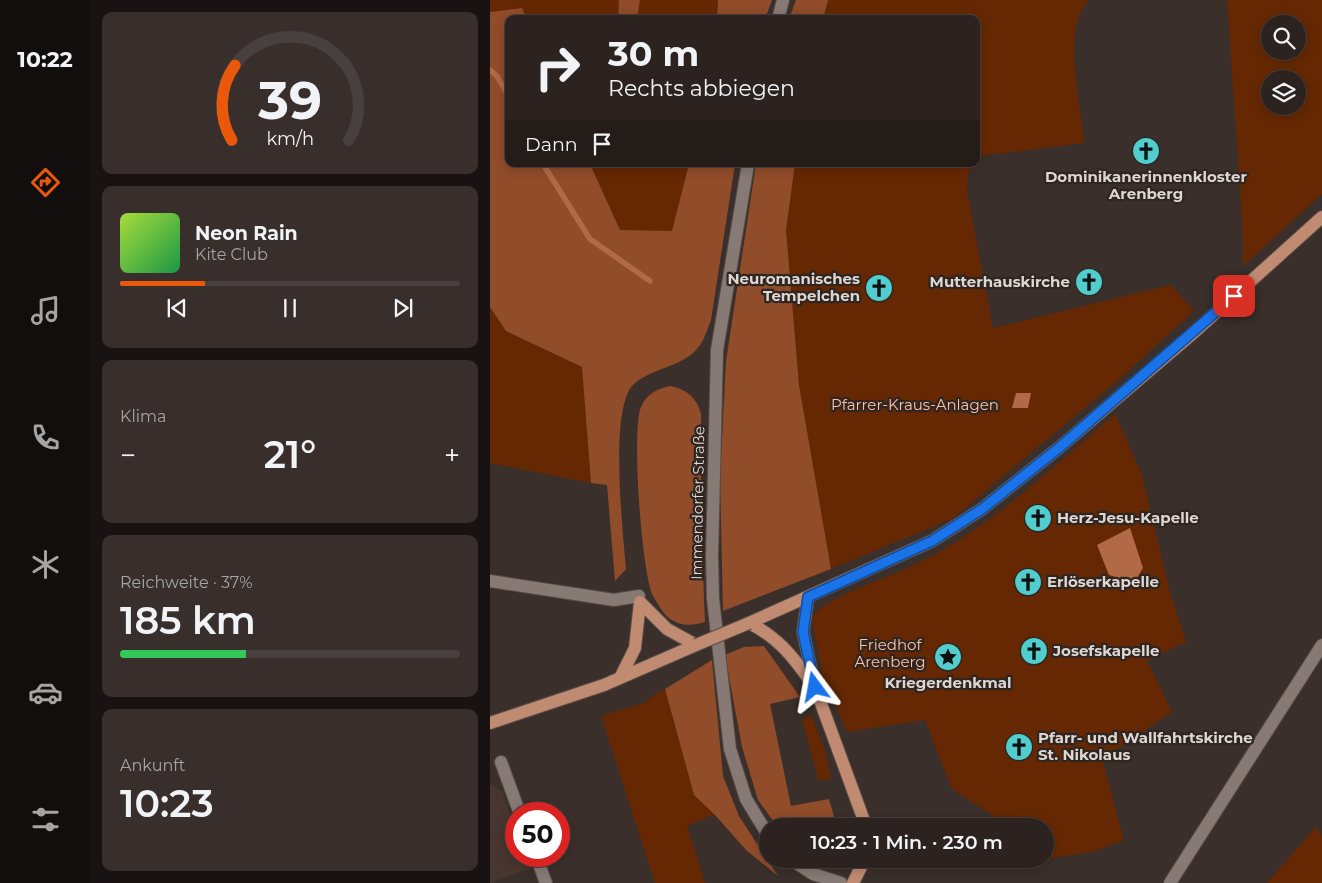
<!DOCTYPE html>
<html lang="de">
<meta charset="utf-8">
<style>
body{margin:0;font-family:Montserrat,sans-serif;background:#382f2d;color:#f1f3f6;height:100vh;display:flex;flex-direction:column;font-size:19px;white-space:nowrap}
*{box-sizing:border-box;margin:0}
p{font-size:16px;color:#a6a4a5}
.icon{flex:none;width:28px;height:28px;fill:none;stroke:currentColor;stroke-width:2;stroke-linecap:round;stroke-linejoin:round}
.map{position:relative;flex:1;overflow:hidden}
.panel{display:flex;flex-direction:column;gap:12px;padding:12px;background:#181312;width:400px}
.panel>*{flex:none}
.guide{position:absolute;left:15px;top:15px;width:475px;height:152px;border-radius:10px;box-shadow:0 2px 12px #0003,0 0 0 1px #48403e;background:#2c2320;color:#f1f3f6;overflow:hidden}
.buttons{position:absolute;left:771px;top:15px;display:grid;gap:10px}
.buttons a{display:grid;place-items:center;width:45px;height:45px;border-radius:50%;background:#2c2320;box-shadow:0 2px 12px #0003,0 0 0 1px #48403e;font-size:25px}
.speed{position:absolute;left:15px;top:802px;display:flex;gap:10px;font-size:25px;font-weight:700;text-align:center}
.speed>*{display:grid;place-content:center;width:65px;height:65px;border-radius:50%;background:#2c2320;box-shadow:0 2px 12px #0003,0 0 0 1px #48403e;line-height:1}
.speed .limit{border:8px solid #d22;background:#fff;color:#111}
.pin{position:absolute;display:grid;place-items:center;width:42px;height:42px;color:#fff;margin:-21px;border-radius:10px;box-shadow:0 2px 8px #0006}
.me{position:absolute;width:55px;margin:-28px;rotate:347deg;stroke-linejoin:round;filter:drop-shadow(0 0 4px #0008)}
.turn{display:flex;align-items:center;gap:18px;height:105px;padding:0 20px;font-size:22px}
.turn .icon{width:65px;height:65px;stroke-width:2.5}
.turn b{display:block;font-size:35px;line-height:42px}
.then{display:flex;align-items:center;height:48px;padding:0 20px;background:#0003;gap:10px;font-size:19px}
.big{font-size:38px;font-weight:600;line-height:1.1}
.panel .tile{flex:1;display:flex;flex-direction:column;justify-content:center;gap:8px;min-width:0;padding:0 18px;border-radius:10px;background:#382f2d}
.panel .dial{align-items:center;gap:0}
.dial svg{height:130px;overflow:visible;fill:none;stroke:#48403e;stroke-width:7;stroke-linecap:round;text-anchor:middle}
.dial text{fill:#f1f3f6;stroke:none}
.song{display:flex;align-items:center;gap:15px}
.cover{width:60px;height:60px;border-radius:8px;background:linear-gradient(135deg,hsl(80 70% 55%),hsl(140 70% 35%))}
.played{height:5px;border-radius:2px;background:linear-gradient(90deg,#ea580c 25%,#48403e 25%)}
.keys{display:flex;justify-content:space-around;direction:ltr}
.heat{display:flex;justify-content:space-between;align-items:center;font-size:28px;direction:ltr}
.charge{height:8px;border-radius:4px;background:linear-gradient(90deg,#34c759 37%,#48403e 0)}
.trip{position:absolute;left:269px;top:818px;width:295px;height:50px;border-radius:25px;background:#2c2320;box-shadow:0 2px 12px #0003,0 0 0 1px #48403e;font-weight:600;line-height:50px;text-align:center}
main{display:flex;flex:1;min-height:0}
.menu{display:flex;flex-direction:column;width:90px;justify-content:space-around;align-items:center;background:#120e0d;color:#a6a4a5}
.menu .icon{width:35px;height:35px}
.menu .current{color:#ea580c}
.menu b{font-size:22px;color:#f1f3f6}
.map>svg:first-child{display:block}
.built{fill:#47362f}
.green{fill:#652803;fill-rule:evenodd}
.forest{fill:#914c29}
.water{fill:#b16946}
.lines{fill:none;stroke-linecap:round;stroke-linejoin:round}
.stream{stroke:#b16946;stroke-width:5.5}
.minor-casing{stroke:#564c49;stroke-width:14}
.major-casing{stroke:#564c49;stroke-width:14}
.minor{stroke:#877a74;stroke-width:12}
.major{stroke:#c18b72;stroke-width:12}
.major-bridge-casing{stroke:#564c49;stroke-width:14;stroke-linecap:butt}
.major-bridge{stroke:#c18b72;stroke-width:12}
.route-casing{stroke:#114b97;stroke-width:12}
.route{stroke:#1a73e8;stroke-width:9}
.labels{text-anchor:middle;stroke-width:4.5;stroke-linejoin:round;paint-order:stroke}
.poi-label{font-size:15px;font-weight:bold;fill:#ddd6d3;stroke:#2f2521;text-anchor:start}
.park-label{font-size:15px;fill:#ffc2a5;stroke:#2f2521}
.street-label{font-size:15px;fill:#ddd6d3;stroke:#2f2521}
</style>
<main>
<nav class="menu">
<b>10:22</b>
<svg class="icon current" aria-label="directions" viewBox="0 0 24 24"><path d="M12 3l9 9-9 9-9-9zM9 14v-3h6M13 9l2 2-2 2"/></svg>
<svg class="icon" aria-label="music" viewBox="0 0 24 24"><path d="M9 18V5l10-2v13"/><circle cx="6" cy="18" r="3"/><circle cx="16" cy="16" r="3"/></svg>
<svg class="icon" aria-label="phone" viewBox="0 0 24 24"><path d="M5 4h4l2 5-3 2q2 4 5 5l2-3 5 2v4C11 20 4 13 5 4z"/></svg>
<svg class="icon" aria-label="climate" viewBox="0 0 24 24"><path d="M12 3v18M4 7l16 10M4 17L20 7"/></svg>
<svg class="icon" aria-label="car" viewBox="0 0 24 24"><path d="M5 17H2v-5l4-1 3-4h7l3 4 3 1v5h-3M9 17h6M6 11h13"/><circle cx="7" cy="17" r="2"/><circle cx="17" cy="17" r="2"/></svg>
<svg class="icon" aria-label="filters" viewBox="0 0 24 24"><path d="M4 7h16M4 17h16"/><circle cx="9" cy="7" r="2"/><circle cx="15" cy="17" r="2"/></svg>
</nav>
<section class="panel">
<div class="tile dial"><svg viewBox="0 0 100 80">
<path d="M14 69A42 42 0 1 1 86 69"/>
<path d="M14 69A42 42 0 0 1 16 23" stroke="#ea580c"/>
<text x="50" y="56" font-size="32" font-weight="700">39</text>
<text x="50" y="72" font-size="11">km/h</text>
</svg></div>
<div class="tile">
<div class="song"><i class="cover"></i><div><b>Neon Rain</b><p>Kite Club</p></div></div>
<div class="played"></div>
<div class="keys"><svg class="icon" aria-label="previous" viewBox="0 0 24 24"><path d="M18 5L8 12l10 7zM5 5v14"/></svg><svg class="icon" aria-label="pause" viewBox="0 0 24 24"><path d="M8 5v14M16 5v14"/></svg><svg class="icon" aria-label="next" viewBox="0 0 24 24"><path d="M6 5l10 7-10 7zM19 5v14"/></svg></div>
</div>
<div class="tile"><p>Klima</p>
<div class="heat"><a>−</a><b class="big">21°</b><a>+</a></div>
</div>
<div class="tile"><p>Reichweite · 37%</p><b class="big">185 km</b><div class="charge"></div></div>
<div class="tile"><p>Ankunft</p><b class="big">10:23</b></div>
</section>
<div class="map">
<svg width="832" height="883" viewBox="0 0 832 883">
<rect width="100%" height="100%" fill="#3a2f2a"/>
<path class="built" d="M0,784L12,791L26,830V856H36L40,869L0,883Z"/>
<path class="green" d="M0,0H129L128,19H37L32,8L0,12Z
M150,0H228L227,19H147Z
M338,0H598C592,9 586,21 585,32C581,63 591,111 594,143L489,156L486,160V19H333Z
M737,0H832V194L753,266V234ZM780,24H808V51H780ZM780,79H808V106H780Z
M100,164H199L183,231L130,230Z
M305,164H484L478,174L477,191L503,328L681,285L704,311L626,382L462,519L341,569L309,385L296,230Z
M0,307L16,331L92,367L101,483L0,463Z
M625,414L652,475L680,592L696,642L657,660L682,712L612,759L634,840L605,851L540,862L538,859H555V826H511L501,814L462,789L435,720L357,732L332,675L322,617C337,597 391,580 415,569C495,534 560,469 625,414Z
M175,689L204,795L225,814L197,826L215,883H165L111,716L157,702L163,695Z
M321,715L335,751L341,778L329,781L312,720Z
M826,827L832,837V883H777Z"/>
<path class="forest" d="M129,0H150L147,19H128Z
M228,0H282L275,19H227Z
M306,0H338L333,19H299Z
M32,8L37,19H19V164H100L130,230L182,231L199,164H245L221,320C217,330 214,342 206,350C189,368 161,368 143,385C119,409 133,533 136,569L125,581L117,485L101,483L92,367L16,331L0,307V12Z
M266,164H305L296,230L309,385L341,569L233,611L230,478L236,361Z
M180,386C197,389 207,398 211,414V525L215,622C204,625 192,627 182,620C175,617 167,603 163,596C152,575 141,430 151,407C156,394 167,389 180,386Z
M274,646L310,697L280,704L301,806L339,799L346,824L359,822L360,826H287L268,800L252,747L235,655L254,647Z
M222,660L233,776L249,816L288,876L256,850L225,815L204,795L175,689Z
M326,859H351L340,866Z"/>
<path class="water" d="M526,393H541L538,408H522Z
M640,528L653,568L644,583L619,575L607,545Z"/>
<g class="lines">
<path class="stream" d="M0,70L7,76L19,97
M53,164L100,239L160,281"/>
<g class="minor-casing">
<path id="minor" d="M288,19L293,0
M258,164L227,350L222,556L223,599L240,749L256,799L278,835
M0,581L124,600L149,596
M11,762L30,814
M46,856L56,883
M300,859L323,874L351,883
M680,883L832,645"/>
</g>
<g class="major-casing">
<path id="major" d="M318,597L313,632L325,687L376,826
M150,602L177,629L206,645
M259,623L442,541L492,509L570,447L701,335L832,217
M259,623C286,636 303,656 320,681
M130,678L145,648L150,602
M0,723L114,685L206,645
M363,883L375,859"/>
</g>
<use href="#minor" class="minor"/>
<use href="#major" class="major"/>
<g class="major-bridge-casing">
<path id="major-bridge" d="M206,645L259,623"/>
</g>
<use href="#major-bridge" class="major-bridge"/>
</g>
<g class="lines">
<g class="route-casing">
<path id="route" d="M325,687L313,632L318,597L442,541L492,509L570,447L744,296"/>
</g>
<use href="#route" class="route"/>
</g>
<defs>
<g id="church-disc" transform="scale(1.4375)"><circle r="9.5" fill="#52cdce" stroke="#2f2521"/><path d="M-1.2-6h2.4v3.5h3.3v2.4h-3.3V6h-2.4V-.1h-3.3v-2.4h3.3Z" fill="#111"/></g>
<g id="sight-disc" transform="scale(1.4375)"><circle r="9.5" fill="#52cdce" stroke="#2f2521"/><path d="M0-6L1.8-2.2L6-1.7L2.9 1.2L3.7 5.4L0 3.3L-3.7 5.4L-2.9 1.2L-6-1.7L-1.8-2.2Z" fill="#111"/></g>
</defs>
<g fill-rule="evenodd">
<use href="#church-disc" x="656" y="151"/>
<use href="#church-disc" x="599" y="282"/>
<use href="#church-disc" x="389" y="288"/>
<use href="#church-disc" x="548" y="518"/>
<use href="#church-disc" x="538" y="582"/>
<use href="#church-disc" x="544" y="651"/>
<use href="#sight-disc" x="458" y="657"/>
<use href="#church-disc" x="529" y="747"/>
</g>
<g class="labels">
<g class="poi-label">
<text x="656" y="182" text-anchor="middle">Dominikanerinnenkloster<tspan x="656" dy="17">Arenberg</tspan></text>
<text x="370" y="284" text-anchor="end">Neuromanisches<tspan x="370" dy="17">Tempelchen</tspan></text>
<text x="580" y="287" text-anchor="end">Mutterhauskirche</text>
<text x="567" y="523">Herz-Jesu-Kapelle</text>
<text x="557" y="587">Erlöserkapelle</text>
<text x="563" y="656">Josefskapelle</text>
<text x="458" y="688" text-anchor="middle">Kriegerdenkmal</text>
<text x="548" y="743">Pfarr- und Wallfahrtskirche<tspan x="548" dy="17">St. Nikolaus</tspan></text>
</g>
<g class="park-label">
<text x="425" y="410">Pfarrer-Kraus-Anlagen</text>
<text x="400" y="650">Friedhof<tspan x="400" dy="17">Arenberg</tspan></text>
</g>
<g class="street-label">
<text transform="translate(208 503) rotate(-89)" y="5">Immendorfer Straße</text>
</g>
</g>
</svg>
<div class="buttons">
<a><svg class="icon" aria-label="search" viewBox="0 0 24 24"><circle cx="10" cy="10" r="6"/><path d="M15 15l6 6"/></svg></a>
<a><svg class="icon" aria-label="layers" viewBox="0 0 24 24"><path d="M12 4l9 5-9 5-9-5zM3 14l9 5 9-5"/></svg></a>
</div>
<div class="speed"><div class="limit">50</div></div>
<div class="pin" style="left:744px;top:296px;background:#d93025"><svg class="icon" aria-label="arrive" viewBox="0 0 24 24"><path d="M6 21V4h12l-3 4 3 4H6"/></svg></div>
<svg class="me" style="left:325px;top:687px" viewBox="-20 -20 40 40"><path d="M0-17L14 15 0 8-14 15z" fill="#1a73e8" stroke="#fff" stroke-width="4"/></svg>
<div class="trip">10:23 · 1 Min. · 230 m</div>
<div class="guide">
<div class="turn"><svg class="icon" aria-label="right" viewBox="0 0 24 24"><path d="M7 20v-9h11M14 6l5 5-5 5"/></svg><div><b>30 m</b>Rechts abbiegen</div></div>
<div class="then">Dann<svg class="icon" aria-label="arrive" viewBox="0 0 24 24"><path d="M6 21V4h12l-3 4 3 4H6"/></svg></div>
</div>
</div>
</main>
